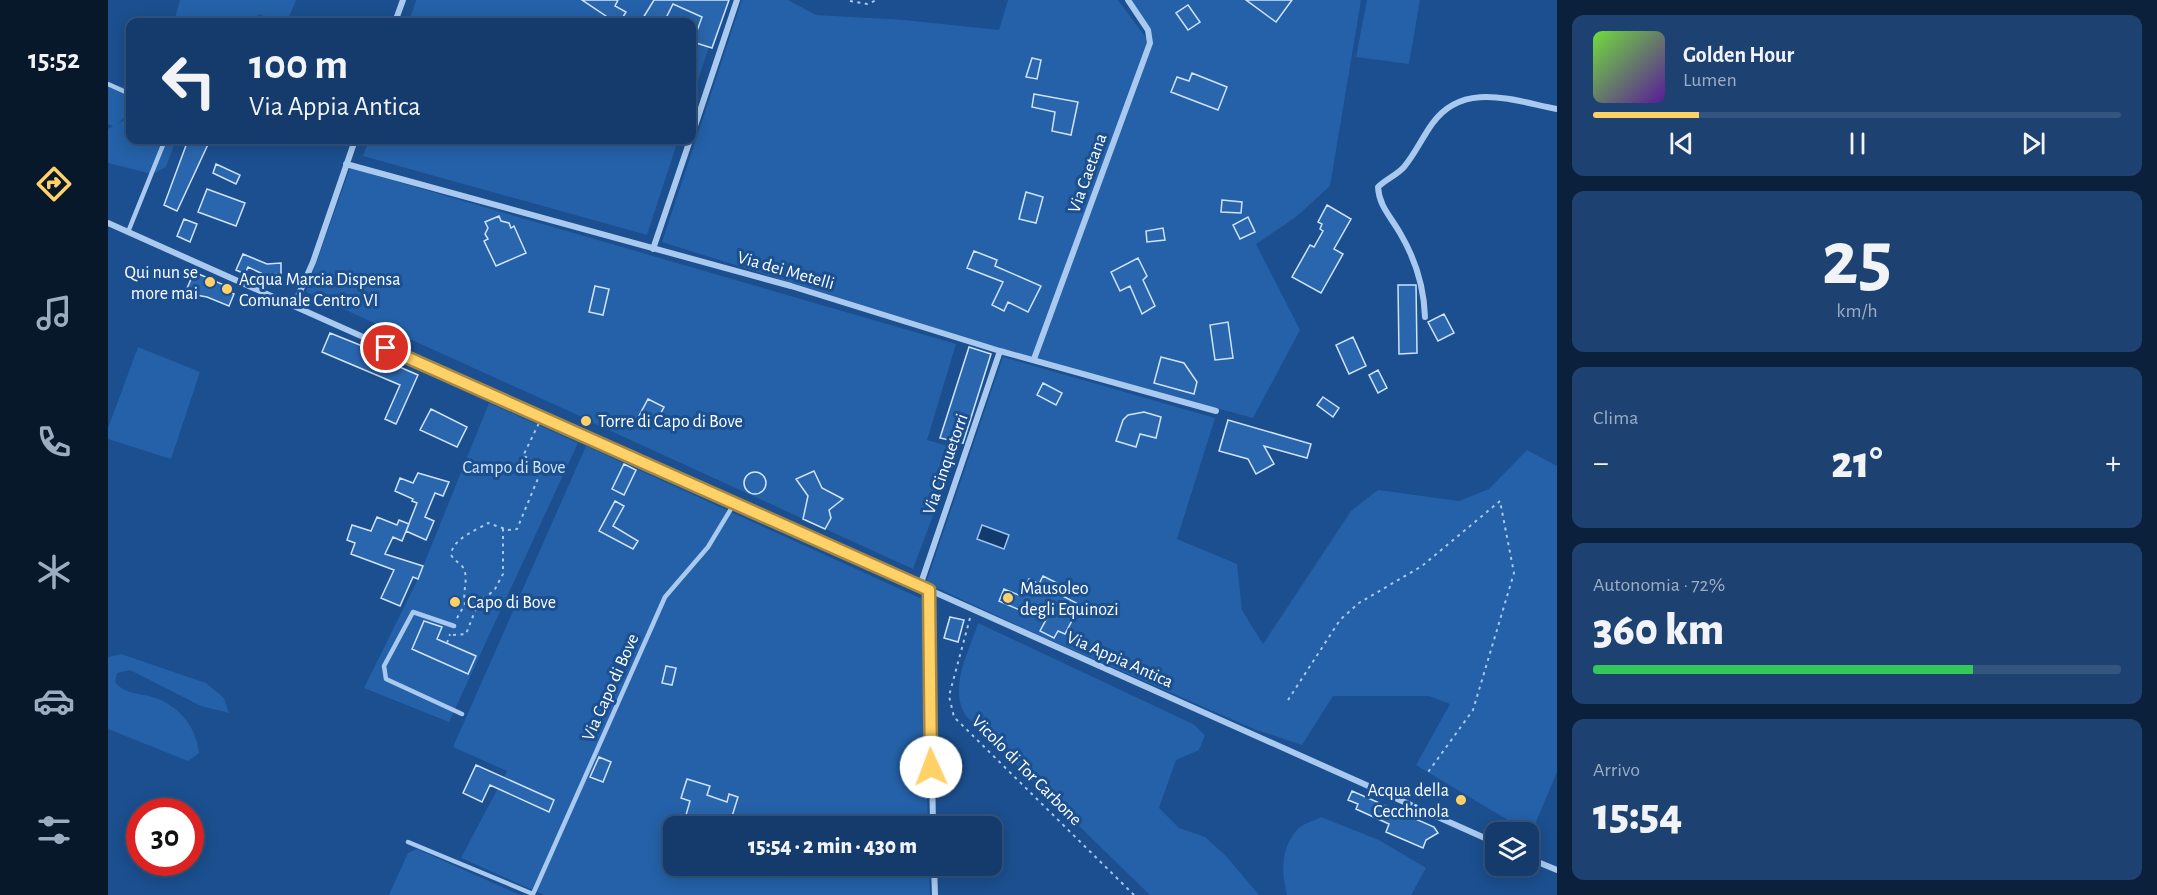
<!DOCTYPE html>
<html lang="it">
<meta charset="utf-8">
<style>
body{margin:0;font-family:"Alegreya Sans",sans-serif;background:#1d4271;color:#f1f3f6;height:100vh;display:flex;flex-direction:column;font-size:22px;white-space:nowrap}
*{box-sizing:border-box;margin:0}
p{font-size:20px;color:#9dadc1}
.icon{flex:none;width:33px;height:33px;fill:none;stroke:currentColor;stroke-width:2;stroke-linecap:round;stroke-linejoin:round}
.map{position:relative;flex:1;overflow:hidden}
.sheet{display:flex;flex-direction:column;gap:15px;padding:15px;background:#0b203b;width:600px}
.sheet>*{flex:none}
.top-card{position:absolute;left:18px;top:18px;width:570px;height:126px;border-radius:12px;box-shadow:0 3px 15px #0003,0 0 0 2px #33557e;background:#143b6b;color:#f1f3f6;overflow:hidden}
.buttons{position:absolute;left:1377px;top:822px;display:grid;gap:12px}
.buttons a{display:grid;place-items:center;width:54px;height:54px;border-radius:12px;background:#143b6b;box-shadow:0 3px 15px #0003,0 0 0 2px #33557e;font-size:30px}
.speed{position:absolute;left:18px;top:798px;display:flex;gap:12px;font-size:30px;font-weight:700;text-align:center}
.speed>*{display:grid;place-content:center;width:78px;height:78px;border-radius:50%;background:#143b6b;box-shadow:0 3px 15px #0003,0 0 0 2px #33557e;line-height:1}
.speed .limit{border:9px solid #d22;background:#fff;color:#111}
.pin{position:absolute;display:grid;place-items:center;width:51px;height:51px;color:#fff;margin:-26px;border:3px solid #fff;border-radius:50%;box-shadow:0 2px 6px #0007}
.me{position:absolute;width:66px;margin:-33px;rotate:358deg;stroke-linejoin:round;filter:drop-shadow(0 0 4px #0008)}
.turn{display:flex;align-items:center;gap:21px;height:126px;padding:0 24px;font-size:27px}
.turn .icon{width:78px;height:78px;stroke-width:2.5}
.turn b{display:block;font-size:42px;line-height:51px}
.big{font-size:45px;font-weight:800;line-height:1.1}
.sheet .tile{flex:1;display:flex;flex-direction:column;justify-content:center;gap:9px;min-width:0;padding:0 21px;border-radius:12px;background:#1d4271}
.sheet .dial{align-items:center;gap:0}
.dial b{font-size:78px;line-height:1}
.song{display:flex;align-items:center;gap:18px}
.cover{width:72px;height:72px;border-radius:9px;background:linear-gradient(135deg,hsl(100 70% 55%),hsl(270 70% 35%))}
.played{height:6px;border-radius:3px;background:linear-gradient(90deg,#ffd166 20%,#33557e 20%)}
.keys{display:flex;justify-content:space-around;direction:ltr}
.heat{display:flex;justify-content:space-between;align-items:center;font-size:33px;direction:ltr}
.charge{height:9px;border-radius:4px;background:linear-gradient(90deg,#34c759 72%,#33557e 0)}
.trip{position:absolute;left:555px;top:816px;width:339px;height:60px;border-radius:12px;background:#143b6b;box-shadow:0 3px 15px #0003,0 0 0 2px #33557e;font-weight:800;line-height:60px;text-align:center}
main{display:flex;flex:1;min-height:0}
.menu{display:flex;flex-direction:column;width:108px;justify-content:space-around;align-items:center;background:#08182b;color:#9dadc1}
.menu .icon{width:42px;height:42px}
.menu .active{color:#ffd166}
.menu b{font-size:27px;color:#f1f3f6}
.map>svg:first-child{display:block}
.green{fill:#2461a8}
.water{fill:#123a6d;stroke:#9cc4f0;stroke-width:1.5}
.building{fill:#2a66ad;stroke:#cfe3fa;stroke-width:1.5}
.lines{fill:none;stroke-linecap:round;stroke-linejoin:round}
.path{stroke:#a9c9ee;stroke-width:2;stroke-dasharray:3 4.5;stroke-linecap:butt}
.lane{stroke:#a9c9ee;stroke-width:4.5}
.street{stroke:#a9c9ee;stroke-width:6}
.route-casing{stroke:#a68842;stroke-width:15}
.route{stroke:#ffd166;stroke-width:10}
.poi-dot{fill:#ffd166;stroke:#1b4f8f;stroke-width:2}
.labels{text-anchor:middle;stroke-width:6;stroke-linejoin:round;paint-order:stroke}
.street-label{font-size:18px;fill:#fff;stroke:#1b4f8f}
.poi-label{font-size:18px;fill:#fff;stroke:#1b4f8f;text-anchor:start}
.park-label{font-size:18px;fill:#cfe3fa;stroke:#1b4f8f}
</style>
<main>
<nav class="menu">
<b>15:52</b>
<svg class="icon active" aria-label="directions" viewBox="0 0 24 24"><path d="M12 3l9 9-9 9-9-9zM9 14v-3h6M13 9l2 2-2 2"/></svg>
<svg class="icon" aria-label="music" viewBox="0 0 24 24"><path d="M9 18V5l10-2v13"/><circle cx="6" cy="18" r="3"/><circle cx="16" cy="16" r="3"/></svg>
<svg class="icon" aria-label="phone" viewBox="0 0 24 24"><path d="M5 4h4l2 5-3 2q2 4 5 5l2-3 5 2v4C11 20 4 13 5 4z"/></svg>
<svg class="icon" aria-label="climate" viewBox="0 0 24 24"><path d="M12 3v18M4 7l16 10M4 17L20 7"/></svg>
<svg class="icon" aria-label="car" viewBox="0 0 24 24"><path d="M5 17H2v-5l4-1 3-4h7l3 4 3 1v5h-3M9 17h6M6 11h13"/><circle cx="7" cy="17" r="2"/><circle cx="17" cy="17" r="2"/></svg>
<svg class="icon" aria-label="filters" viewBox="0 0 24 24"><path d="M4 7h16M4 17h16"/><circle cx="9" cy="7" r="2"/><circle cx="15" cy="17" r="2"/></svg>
</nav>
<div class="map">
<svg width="1449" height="895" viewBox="0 0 1449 895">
<rect width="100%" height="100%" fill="#1b4f8f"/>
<path class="green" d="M72,0H188L179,22H169L151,14L145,22H66Z
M308,0H616L584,99V22H301Z
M634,0H680L708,15L796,20L891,30L900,0H1010L1039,39L1041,34L1022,0H1253L1222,186L1188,217L1148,244L1192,330L1145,418L926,359L554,242Z
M1259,0H1312L1301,64L1248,57Z
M0,83L22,89V113L9,124L22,117V140H68L58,167L44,174L0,163V129L5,126L0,124Z
M261,140H570L539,235L255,156Z
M242,168L848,344L819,440L850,449L805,569L483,422L484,418L476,415L474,417L198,292Z
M30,347L92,372L63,459L0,439V428Z
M895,357L1107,418L1069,539L1129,564L1134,610L1155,644L1243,511L1270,490L1351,501L1381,489L1419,450L1449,466V772L1423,834L1308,765L1342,704L1321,696H1225L1194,745L1146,729L935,637L818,583Z
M381,403L470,443L341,722L256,688L310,579Z
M478,446L814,599L820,826H566V866H821L822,895H436L353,858L399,771L345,747Z
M870,623L1085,724L1097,735L1091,750L1068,760L1051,808L1071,828L1097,837L1118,856L1151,895H1042L858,716C840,687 861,652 870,623Z
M13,654L98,683L116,698L121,713L93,706L22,670L9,673L7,682C16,693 27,693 41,696C69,703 88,725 91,753L80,761L0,729V657Z
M1213,817L1271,840L1318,868L1303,895H1179C1173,873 1173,849 1188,831C1193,824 1206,821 1213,817Z
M309,849L412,895H281L300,853Z"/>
<path class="water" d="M874,525L901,535L896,549L869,539Z"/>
<path class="building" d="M474,0H510L507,6L518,12L512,22H507Z
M546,0H621L604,48L585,42L594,17L565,4L556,22H545L535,18Z
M1138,0H1184L1168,22Z
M1080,5L1092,22L1080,30L1068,13Z
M924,58L933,60L929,79L918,77Z
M1084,73L1119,87L1110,110L1063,92L1069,77L1081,81Z
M926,94L970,102L963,135L944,131L947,112L924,107Z
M80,140H102L69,211L56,205Z
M108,164L132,175L128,184L105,173Z
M99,189L137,203L128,226L90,212Z
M918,192L935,197L928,223L911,219Z
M1114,200L1134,202L1133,213L1113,212Z
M1219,205L1243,219L1226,249L1235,254L1213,293L1184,277L1202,245L1206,247L1215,231L1212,229L1214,224L1210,222Z
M391,216L393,221L401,223L403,228L406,226L418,253L388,266L376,241L380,239L377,234L380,228L377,222Z
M1140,217L1147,232L1132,239L1125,225Z
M76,219L89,224L82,242L69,236Z
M1055,228L1057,240L1039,242L1038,231Z
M866,251L889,260L887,266L933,286L920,312L900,302L896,311L884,305L895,282L859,268Z
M135,254L159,264L173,263V274L157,275L140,267L137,274L128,270Z
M1030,258L1039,276L1035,280L1047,306L1034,314L1022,286L1012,291L1003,272Z
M86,272L123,288L121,292L126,294L121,306L99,297L88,295L87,297L77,293Z
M1290,285H1308L1309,353L1291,354Z
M487,286L501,289L495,315L481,312Z
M1336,314L1346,333L1330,341L1320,322Z
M1120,322L1125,358L1107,360L1102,325Z
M222,333L289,360L287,365L310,375L288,424L277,419L292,385L214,352Z
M1245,337L1258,366L1241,374L1228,345Z
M861,347L883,354L855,443L832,438Z
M1053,357L1076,363L1089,382L1086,394L1046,383Z
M1270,370L1279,388L1270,393L1261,375Z
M935,383L954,393L948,405L929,395Z
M1215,397L1231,408L1225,417L1209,405Z
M540,399L556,407L547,424L531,416Z
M323,409L359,427L349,447L312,430Z
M1036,412L1053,417L1048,438L1032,434L1028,447L1008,441L1015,420L1020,415Z
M1120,420L1203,444L1199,458L1156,446L1166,464L1148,474L1140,459L1111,451Z
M516,464L528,470L516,495L504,489Z
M706,471L714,488L735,499L721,510L723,518L717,529L695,519L700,496L688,479Z
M636 483a11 11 0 1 1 22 0a11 11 0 1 1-22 0Z
M310,473L341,482L335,496L327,493L317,517L326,521L318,540L298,531L309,503L304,501L305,499L287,491L292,478L305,483Z
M507,501L516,506L505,526L530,541L525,549L491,531Z
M269,517L289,525L291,520L301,524L294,541L285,537L277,554L315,566L310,579L305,577L292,606L273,598L286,570L243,554L247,543L239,540L244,525L263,531Z
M935,576L951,584L947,592L972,605L957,634L950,631L946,638L932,631L940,616L917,605L914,611L891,601L896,589L913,596L921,579L931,584Z
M842,617L856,620L850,642L836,638Z
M316,621L334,627L329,639L368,656L360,674L304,649Z
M558,666L568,668L564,685L554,683Z
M491,757L503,762L495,782L482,777Z
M368,765L446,800L441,812L382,785L374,802L355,793Z
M579,779L602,786L599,795L619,802L621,794L630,797L621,826H604L605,824L578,815L582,801L573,798Z
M1244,791L1326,827L1330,833L1318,840L1315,848L1278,832L1281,824L1248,809L1250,804L1240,800Z"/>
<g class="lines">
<path class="path" d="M742,1L759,4L769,0
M358,600L379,597
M349,618L357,604C354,590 362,577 354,566C350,562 346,560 343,555C344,539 367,531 380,523L400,530L409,529L436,464L415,456L431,423
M862,618L841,696L846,717L1026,895
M345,635L358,634L369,606L387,589L395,574V528
M339,643L342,634
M1180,700L1232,620L1251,603L1314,566L1392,501L1406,573L1365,710L1318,775"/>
<path class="lane" d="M0,84L22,94
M20,232L57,140
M346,626L305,612L276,666L278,679L354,714
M300,842L425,894
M425,894L557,597L600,547L626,504"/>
<path class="street" d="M287,22L295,0
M584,135L629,0
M238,164L683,286L892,351L1108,411
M0,223L1388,843
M545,249L582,140
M186,305L205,262L247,140
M1317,317C1316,286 1308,260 1292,233C1283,217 1271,206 1270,187C1278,179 1289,175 1296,167C1307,154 1314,138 1324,124C1355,80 1406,101 1449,109
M926,359L1042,43L1040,30L1020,0
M812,586L892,351
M821,590L825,826
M1420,858L1449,870
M826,866L827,895"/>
</g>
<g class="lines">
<g class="route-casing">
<path id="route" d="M278,348L821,590L823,767"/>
</g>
<use href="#route" class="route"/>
</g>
<g class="poi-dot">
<circle cx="102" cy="282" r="6"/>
<circle cx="119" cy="289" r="6"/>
<circle cx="478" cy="421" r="6"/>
<circle cx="900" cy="598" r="6"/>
<circle cx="347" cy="602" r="6"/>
<circle cx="1353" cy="800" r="6"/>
</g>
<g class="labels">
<g class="street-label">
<text transform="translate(979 173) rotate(-70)" y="6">Via Caetana</text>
<text transform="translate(678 270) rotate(16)" y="6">Via dei Metelli</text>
<text transform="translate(837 464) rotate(-71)" y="6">Via Cinquetorri</text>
<text transform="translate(1012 659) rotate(24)" y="6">Via Appia Antica</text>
<text transform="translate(502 687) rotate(-66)" y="6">Via Capo di Bove</text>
<text transform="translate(919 770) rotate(45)" y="6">Vicolo di Tor Carbone</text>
</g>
<g class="poi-label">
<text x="90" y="278" text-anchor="end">Qui nun se<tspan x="90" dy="21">more mai</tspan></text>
<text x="131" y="285">Acqua Marcia Dispensa<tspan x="131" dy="21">Comunale Centro VI</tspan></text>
<text x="490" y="427">Torre di Capo di Bove</text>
<text x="912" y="594">Mausoleo<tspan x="912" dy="21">degli Equinozi</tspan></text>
<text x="359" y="608">Capo di Bove</text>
<text x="1341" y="796" text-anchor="end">Acqua della<tspan x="1341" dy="21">Cecchinola</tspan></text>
</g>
<g class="park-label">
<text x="406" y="473">Campo di Bove</text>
</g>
</g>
</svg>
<div class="buttons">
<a><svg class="icon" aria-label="layers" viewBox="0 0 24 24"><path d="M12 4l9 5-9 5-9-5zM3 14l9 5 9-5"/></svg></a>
</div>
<div class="speed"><div class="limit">30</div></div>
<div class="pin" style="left:278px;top:348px;background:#d93025"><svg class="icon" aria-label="arrive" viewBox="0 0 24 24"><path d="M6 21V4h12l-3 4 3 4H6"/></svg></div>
<svg class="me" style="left:823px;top:767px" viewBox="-20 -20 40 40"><circle r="19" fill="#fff"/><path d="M0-13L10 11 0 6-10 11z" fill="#ffd166"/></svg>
<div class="trip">15:54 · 2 min · 430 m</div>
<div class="top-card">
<div class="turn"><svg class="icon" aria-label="left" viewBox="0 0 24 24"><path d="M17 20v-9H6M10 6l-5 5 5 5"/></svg><div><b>100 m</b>Via Appia Antica</div></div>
</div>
</div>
<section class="sheet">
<div class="tile">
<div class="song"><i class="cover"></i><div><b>Golden Hour</b><p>Lumen</p></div></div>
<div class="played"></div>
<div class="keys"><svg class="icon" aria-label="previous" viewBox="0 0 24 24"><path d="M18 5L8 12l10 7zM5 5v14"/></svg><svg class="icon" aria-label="pause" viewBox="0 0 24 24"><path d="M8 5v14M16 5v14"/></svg><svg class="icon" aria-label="next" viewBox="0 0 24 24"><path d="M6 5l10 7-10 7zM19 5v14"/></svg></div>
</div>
<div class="tile dial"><b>25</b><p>km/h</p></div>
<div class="tile"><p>Clima</p>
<div class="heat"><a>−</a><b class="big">21°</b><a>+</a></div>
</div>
<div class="tile"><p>Autonomia · 72%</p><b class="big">360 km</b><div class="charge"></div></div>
<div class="tile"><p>Arrivo</p><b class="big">15:54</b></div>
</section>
</main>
